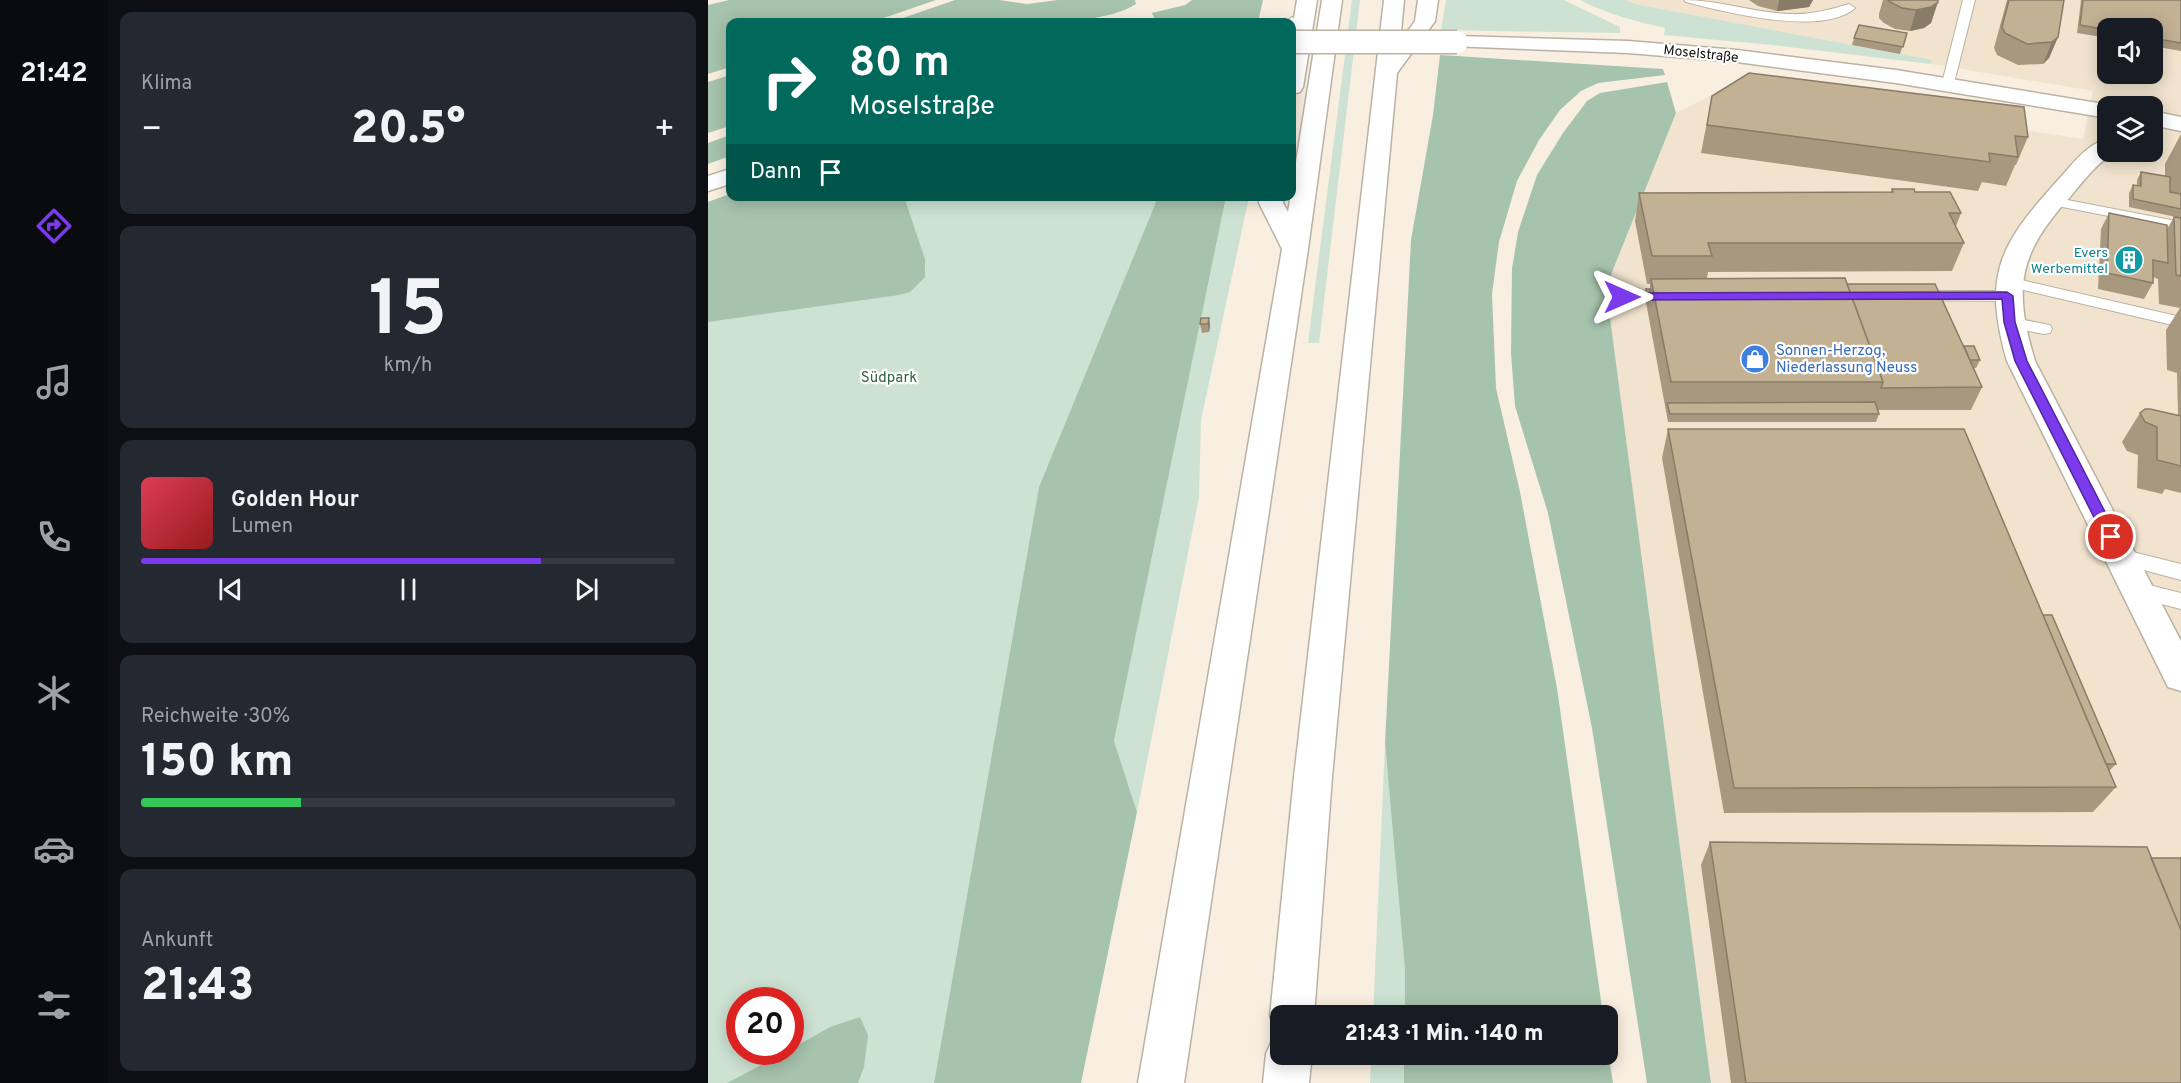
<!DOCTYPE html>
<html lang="de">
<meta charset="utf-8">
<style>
body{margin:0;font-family:Overpass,sans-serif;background:#242831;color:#f1f3f6;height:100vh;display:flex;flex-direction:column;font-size:22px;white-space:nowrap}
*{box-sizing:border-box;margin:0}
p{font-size:20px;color:#9ea1a6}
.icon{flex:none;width:33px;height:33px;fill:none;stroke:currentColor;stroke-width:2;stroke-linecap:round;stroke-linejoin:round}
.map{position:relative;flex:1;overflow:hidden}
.side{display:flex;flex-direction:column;gap:12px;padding:12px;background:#0d0f14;width:600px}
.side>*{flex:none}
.banner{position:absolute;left:18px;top:18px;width:570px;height:183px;border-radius:12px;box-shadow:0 3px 15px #0003;background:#00695c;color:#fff;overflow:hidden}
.controls{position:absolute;left:1389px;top:18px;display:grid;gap:12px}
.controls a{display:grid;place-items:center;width:66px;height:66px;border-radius:12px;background:#171b24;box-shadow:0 3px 15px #0003;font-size:30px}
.speed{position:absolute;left:18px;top:987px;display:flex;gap:12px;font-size:30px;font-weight:700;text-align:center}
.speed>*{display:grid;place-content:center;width:78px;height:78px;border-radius:50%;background:#171b24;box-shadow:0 3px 15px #0003;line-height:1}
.speed .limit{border:9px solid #d22;background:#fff;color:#111}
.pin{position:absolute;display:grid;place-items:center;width:51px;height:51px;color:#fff;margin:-26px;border:3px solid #fff;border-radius:50%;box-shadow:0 2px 6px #0007}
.me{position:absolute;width:66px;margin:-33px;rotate:90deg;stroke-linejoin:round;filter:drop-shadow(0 0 4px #0008)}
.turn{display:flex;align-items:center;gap:21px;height:126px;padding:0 24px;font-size:27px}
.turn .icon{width:78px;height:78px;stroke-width:2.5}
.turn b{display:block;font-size:42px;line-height:51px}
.then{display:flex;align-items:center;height:57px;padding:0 24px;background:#0003;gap:12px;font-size:22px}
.big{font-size:45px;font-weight:800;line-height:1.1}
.side .widget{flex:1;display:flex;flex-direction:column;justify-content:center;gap:9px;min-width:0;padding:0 21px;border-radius:12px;background:#242831}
.side .dial{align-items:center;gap:0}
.dial b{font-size:78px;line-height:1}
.song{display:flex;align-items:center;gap:18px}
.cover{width:72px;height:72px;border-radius:9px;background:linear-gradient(135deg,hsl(350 70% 55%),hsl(0 70% 35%))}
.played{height:6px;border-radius:3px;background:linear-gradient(90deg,#7c3aed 75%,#363941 75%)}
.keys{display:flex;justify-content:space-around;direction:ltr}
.heat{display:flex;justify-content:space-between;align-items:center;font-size:33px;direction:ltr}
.charge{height:9px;border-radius:4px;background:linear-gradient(90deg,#34c759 30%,#363941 0)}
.trip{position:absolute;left:562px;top:1005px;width:348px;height:60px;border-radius:12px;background:#171b24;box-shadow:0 3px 15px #0003;font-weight:800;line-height:60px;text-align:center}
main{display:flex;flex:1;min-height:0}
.tabs{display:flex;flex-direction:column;width:108px;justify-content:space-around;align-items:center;background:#090b0e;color:#9ea1a6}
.tabs .icon{width:42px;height:42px}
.tabs .selected{color:#7c3aed}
.tabs b{font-size:27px;color:#f1f3f6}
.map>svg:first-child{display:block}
.built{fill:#f1e3ce;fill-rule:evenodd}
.green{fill:#cde2d2;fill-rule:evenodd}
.forest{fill:#a6c3ad}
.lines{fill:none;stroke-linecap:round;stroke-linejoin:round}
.lane-casing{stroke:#bbb2a3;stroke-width:2}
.street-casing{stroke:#bbb2a3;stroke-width:3}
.highway-casing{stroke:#bbb2a3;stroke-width:3}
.lane{fill:#fff;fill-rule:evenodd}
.street{fill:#fff;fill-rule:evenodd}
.highway{fill:#fff;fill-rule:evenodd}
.street-bridge-casing{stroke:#bbb2a3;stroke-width:25;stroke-linecap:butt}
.street-bridge{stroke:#fff;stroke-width:22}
.wall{fill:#a8987f}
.shaded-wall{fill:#887c68}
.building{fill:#c3b194;stroke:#887c68;stroke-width:1.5}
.route{fill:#7c3aed;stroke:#51269a;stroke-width:1.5}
.labels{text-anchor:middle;stroke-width:4.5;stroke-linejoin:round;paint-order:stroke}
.far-street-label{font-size:14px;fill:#17140f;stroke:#fff}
.far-culture-label{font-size:14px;fill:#0d838f;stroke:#fff;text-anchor:end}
.shop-label{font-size:15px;fill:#366cbe;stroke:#fff;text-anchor:start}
.park-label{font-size:15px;fill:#356443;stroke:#fff}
</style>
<main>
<nav class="tabs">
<b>21:42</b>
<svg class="icon selected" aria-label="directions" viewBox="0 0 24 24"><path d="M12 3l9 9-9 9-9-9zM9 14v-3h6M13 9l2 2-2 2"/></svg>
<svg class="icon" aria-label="music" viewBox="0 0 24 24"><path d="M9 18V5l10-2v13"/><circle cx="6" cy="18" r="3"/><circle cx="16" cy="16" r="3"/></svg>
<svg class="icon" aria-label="phone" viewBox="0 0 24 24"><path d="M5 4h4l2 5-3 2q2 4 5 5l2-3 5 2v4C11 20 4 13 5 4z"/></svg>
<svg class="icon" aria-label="climate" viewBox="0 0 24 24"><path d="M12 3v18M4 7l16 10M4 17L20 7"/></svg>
<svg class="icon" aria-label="car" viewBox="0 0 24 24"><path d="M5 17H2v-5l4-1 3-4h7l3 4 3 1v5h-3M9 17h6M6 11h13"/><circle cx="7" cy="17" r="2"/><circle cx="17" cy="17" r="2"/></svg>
<svg class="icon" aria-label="filters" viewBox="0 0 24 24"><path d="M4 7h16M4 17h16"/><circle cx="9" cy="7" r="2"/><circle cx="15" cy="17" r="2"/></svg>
</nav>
<section class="side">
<div class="widget"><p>Klima</p>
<div class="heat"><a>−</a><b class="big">20.5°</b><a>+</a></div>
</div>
<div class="widget dial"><b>15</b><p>km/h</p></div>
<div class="widget">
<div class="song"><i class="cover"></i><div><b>Golden Hour</b><p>Lumen</p></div></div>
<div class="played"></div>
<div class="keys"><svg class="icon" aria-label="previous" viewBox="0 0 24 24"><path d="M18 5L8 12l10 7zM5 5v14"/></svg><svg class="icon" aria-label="pause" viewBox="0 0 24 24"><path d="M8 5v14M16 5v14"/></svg><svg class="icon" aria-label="next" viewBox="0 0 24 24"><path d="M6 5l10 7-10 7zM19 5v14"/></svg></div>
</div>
<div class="widget"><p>Reichweite · 30%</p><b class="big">150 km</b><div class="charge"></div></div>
<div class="widget"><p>Ankunft</p><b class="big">21:43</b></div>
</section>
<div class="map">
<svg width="1473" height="1083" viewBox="0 0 1473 1083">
<rect width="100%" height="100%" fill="#f9efe0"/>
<path class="built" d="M918,0H1473V1083H1003L898,286L968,113L1025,85L1375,139L1385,91L1223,64L1224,60L927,4ZM1400,28H1444V74H1400ZM1400,106H1444V152H1400Z"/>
<path class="green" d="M644,0H652L611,343H600Z
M738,0H856L912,27V33L733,30Z
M872,0H918L927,4L1224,60L1223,64L1064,45L956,35L957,28C927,21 899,14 872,0Z
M22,194V196L450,197L331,487L226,1083H0V202ZM32,1000H82V1052H32Z
M518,197H541L493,420L491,497L429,812L406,741Z
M677,744L697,970V1015L665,1016Z
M663,1055H696V1083H662Z"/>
<path class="forest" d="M21,0H228L164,22H22V67L0,74V5Z
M247,0H291L319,4L350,0H427L428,4C383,33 247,23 190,22L189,20Z
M484,0H555L550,22H448L444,13L477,5Z
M732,55L955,69L957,75L890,83L873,91L852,110L831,140L809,181L791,242L784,294L788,388L812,492L849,688L895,1015H697V970L677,743L703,240L725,115Z
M22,75V126L0,133V82Z
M959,82L968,113L898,287L1003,1083H939L884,728L840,513L807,406L803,353L804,269L810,232L829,175L855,133L879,101L892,93Z
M22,135V156L0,164V143Z
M22,194V196L196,197L217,259V277L202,292L191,295L0,322V202Z
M450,197H518L406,741L429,812L373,1083H226L331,487Z
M152,1017L160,1035L156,1067L150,1083H19L78,1052H82L83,1049L122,1027Z
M900,1051L905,1083H696V1055L900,1054Z"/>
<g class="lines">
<g class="lane-casing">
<path id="lane" d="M976,0C1012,0 1046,13 1082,14C1103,15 1121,10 1141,4L1147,8C1115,37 1016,12 978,2Z
M1255,0H1267L1246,83L1240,87L1234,83Z
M584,17L590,21L587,25L577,22Z
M1344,197L1473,222V230L1339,204L1337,201Z
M1300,277L1473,317V327L1294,285L1292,282Z
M963,291L971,296L969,300L914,302L906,297L914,292Z
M1206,291H1299L1307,296L1299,301L1200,300L1198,296Z
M1301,317L1342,325L1344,329L1342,333L1336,334L1295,326L1293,322L1295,318Z
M1413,549L1473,564V580L1406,562L1403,557L1406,552Z
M1429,582L1473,593V609L1422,596L1419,590L1422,584Z"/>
</g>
<g class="street-casing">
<path id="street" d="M749,36L920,41L1029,50L1188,70L1408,106H1400V118L1188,83L1029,62L920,53L742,46L739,42L742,38Z
M1444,111L1473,117V131L1444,125Z
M1400,139V152H1407C1389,163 1376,180 1362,197C1310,254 1305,288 1327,361L1473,641V691L1460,687L1299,361C1274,274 1292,244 1351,179C1365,164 1378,144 1400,139Z
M22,169V184L0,191V176Z"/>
</g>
<g class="highway-casing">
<path id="highway" d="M589,0H609L595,87L592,92L584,94V30Z
M614,0H634L600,249L476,1083H430L574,249L551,203L552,196H576L575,203L580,212Z
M676,0H696L692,42L707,21L710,0H730L727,21L689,73L624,777L606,1016H573V1034L568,1032L562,1016L586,777Z
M573,1035V1054H604L601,1083H555L558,1054L565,1038Z"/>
</g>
<use href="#lane" class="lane"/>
<use href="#street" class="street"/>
<use href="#highway" class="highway"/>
<g class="street-bridge-casing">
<path id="street-bridge" d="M584,42H749"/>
</g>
<use href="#street-bridge" class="street-bridge"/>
</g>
<path class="wall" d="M1041,0H1105L1101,7L1069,11L1050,6Z
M1175,0H1230L1223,23L1216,28L1202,31L1187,29L1176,23L1171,18V14Z
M1299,0H1356L1350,37L1341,58L1335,64L1310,65L1289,55L1286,48Z
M1373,0H1473V51L1444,46V28H1400V38L1369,33Z
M1199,33L1192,54L1144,45L1146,38Z
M1004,96L1320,137L1308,165H1307L1298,186L1274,182L1270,191L993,153Z
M1473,134V218L1421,207V193L1425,185L1429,186V180L1433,172L1457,177V164Z
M1184,189L1207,192L1253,213L1248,226L1256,243L1244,271L1000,272L999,278L1139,284L1256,346L1272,360L1268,368H1266L1274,387L1263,410H1170L1171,414L1168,422H960L937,297L938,289H942V284H939L927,221L931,193L1183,192Z
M1401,213L1459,229L1466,217L1473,218V493L1457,489L1454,494L1429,488L1430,455L1419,451L1414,442L1432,413L1470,415L1469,373L1459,370L1458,330L1472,308L1451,304L1450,279L1445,277V283L1436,299L1390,289L1393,229Z
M501,318L502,326L501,332L494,333L492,324Z
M960,429L1335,615L1408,764L1401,771L1408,787L1385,812L1016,813L954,458Z
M1002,842L1473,1083H1023L993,865Z"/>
<path class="shaded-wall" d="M1071,0H1105L1101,7L1069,11Z
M1230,2L1223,23L1216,28L1202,31L1208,10Z
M1350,37L1341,58L1335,64L1344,42Z
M501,318L502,326L501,332L500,324Z"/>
<path class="building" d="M1180,0H1230V2L1223,7L1208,10L1194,8L1182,2Z
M1301,0H1356L1350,37L1344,42L1319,44L1297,33L1294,27Z
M1375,0H1473V43L1444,38V28H1400V30L1372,25Z
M1151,25L1199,33L1195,47L1146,38Z
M1041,73L1316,107L1320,137L1307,136L1310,157L1281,153L1282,162L999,125L1004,96Z
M1433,172L1462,177V192L1473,194V209L1425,199V185L1433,186Z
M1184,189H1206L1207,192H1242L1253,213H1241L1256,243H1000L1004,256H944L931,193L1185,192Z
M1401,213L1459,225L1460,263L1445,260V283L1399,273Z
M1466,217L1473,218V276L1468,275Z
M1137,278L1175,382H963L943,279Z
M1139,284H1227L1274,387L1173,388L1175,382Z
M938,289H942L940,299Z
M493,318H501L500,324H492Z
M1256,346H1266L1272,360H1262Z
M1167,402L1171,414H962L959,403Z
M1437,409H1442L1473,416V466L1449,460V427L1437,422L1432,413Z
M960,429H1256L1408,787L1026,788Z
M1335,615H1344L1408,764H1398Z
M1002,842L1439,847L1473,930V1083H1038Z
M1443,858H1473V930Z"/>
<path class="route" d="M1299,292L1305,296L1307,322L1319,361L1410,537L1408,541H1398L1307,361L1296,322L1294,299L914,300L908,297L914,293Z"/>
<defs>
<g id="building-disc" transform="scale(1.5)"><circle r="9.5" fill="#0f9aa8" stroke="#fff"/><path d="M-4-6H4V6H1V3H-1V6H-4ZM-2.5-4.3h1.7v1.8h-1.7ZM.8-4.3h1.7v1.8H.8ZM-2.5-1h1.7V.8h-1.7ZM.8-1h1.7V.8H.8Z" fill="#fff"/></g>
<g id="shop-disc" transform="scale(1.5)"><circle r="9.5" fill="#3f7fe0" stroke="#fff"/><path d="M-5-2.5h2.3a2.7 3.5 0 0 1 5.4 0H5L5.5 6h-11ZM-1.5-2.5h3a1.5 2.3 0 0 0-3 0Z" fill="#fff"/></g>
</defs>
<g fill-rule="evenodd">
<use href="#building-disc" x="1421" y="260"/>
<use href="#shop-disc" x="1047" y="359"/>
</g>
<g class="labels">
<g class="far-street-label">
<text transform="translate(993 53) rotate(6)" y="5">Moselstraße</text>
</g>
<g class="far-culture-label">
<text x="1400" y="257">Evers<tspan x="1400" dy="16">Werbemittel</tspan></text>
</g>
<g class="shop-label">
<text x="1068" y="355">Sonnen-Herzog,<tspan x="1068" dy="17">Niederlassung Neuss</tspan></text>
</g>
<g class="park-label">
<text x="181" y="382">Südpark</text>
</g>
</g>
</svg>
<div class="controls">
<a><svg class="icon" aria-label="sound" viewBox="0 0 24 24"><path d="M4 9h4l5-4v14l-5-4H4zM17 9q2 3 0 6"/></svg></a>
<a><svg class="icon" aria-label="layers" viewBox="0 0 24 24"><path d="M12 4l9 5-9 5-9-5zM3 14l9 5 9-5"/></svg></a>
</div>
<div class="speed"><div class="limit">20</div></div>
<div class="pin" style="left:1403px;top:537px;background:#d93025"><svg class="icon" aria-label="arrive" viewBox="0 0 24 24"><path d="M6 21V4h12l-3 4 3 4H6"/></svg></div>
<svg class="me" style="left:914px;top:297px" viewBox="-20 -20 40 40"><path d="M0-17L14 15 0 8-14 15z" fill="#7c3aed" stroke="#fff" stroke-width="4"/></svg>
<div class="trip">21:43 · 1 Min. · 140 m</div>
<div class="banner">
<div class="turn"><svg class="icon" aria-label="right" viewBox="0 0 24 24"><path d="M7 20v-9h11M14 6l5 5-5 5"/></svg><div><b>80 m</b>Moselstraße</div></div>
<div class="then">Dann<svg class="icon" aria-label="arrive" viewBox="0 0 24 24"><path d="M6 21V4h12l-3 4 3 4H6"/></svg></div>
</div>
</div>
</main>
